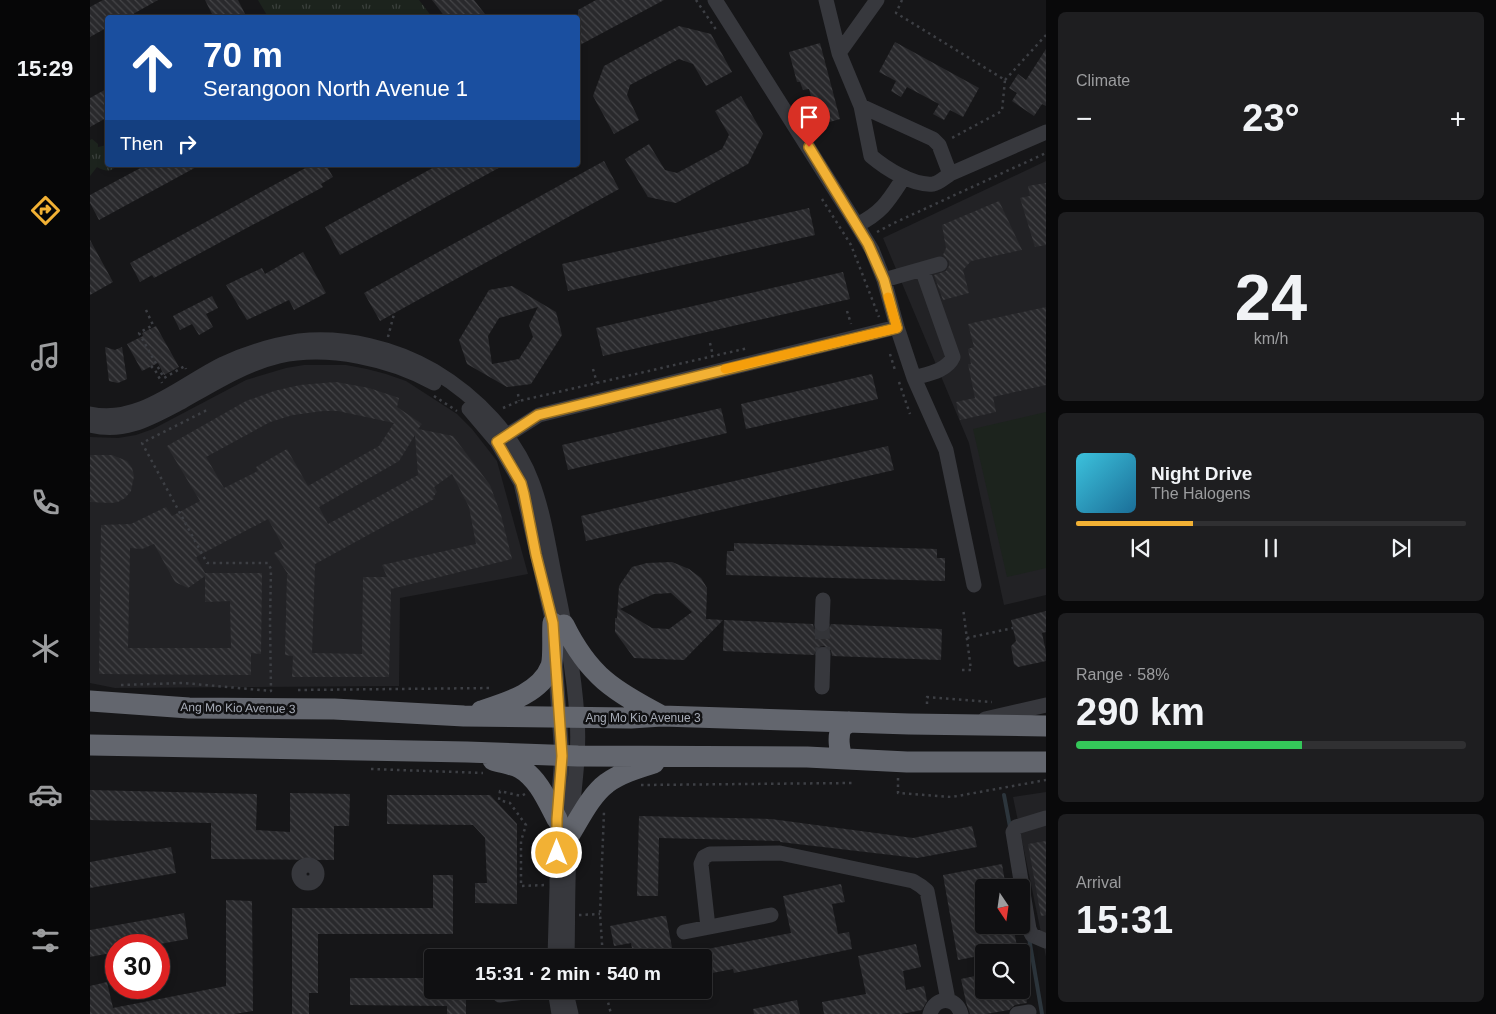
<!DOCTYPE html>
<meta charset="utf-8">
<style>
body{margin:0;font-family:Arial,sans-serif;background:#1e1e20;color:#f1f3f6;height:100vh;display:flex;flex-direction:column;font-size:19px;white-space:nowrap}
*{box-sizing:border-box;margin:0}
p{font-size:16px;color:#9c9d9f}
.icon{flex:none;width:28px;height:28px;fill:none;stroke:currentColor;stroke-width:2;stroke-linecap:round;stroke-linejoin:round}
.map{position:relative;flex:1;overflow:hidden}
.side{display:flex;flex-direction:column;gap:12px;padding:12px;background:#09090a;width:450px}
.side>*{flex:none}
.guide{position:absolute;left:15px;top:15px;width:475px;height:152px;border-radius:5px;box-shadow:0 2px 8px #0003,0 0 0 1px #303032;background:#1a4fa0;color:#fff;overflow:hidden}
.needle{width:32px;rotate:167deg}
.tools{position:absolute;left:885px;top:879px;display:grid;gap:10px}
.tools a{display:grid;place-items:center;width:55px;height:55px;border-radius:5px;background:#101012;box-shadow:0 2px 8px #0003,0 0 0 1px #303032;font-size:25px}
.speed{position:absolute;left:15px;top:934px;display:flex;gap:10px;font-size:25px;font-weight:700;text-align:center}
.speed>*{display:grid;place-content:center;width:65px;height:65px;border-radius:50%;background:#101012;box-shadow:0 2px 8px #0003,0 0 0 1px #303032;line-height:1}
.speed .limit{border:8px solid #d22;background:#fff;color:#111}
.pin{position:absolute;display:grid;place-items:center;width:42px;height:42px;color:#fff;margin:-51px -21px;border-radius:50% 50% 50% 0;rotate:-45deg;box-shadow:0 0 5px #0007}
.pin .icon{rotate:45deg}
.me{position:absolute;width:55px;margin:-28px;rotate:0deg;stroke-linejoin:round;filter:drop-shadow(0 0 4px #0008)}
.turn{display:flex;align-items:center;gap:18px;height:105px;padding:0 15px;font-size:22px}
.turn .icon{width:65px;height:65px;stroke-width:2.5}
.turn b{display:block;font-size:35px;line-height:42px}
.then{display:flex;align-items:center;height:48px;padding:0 15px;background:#0003;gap:10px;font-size:19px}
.big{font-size:38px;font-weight:600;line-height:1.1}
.side .tile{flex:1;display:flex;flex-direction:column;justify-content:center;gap:8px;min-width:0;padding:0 18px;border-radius:8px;background:#1e1e20}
.side .dial{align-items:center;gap:0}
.dial b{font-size:65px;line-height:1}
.song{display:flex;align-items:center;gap:15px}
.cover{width:60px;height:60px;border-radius:8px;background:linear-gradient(135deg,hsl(190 70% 55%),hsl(200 70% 35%))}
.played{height:5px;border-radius:2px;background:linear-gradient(90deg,#f2b134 30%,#303032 30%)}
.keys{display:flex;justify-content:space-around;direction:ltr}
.heat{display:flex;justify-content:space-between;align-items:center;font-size:28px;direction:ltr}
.charge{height:8px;border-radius:4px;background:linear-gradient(90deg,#34c759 58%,#303032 0)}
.trip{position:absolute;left:334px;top:949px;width:288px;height:50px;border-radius:5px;background:#101012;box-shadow:0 2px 8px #0003,0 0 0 1px #303032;font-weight:600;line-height:50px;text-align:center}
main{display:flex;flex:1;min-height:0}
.tabs{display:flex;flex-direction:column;width:90px;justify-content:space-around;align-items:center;background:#060607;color:#9c9d9f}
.tabs .icon{width:35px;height:35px}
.tabs .current{color:#f2b134}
.tabs b{font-size:22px;color:#f1f3f6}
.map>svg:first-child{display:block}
.built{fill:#222225}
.park{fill:url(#park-tufts)}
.garden{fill:#1c231d}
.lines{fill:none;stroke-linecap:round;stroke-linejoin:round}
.stream{stroke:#2c353c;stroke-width:4}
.building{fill:url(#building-back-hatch);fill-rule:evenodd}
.minor-tunnel{stroke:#333438;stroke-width:15;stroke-dasharray:15 8;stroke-linecap:butt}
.path{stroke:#3d3f44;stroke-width:2.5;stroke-dasharray:2.5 4;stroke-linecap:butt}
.minor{stroke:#37383d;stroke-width:15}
.highway{stroke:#63666e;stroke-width:21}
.route-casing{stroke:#9d7322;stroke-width:12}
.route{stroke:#f2b134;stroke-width:9}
.slow{stroke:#f59e0b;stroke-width:9}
.labels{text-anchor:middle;stroke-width:5;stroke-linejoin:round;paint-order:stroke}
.street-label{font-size:12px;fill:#a8adb8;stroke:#111113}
</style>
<main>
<nav class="tabs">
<b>15:29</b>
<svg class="icon current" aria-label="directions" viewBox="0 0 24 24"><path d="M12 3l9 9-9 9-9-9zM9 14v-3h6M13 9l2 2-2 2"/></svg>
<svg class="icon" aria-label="music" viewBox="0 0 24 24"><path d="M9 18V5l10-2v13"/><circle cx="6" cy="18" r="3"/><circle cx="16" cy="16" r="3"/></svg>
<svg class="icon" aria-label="phone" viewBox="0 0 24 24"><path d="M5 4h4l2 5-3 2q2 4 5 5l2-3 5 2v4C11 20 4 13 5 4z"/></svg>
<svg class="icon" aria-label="climate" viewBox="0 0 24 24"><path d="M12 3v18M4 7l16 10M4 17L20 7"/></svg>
<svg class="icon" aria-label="car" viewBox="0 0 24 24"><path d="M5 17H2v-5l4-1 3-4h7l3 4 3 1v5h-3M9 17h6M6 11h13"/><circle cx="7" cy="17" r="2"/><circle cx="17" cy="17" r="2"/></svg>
<svg class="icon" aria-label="filters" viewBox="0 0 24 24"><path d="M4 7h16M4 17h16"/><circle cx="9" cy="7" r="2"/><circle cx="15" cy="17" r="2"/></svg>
</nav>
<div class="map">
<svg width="956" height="1014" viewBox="0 0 956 1014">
<defs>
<pattern id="park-tufts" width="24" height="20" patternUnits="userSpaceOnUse" patternTransform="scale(1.25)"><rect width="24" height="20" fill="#1c231d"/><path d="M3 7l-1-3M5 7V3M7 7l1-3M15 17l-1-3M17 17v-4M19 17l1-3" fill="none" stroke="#3a403c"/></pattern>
<pattern id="building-back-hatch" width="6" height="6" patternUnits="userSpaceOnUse" patternTransform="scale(1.25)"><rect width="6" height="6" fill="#29292c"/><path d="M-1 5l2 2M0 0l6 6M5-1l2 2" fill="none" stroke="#454548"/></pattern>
</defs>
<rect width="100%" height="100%" fill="#161618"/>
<path class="built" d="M956,161V595L914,605L879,443L793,238Z
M214,365H256L277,369L296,374L316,381L367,414L382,429L407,461L438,574L310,598L309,686L25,688L0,683V437L28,438L46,435L63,429L156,380L196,368Z
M956,792V957L923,797Z"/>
<path class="park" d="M168,0H329L342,17H178Z
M2,139L8,144V147L17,145L18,165H27C22,173 14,171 7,167L0,176V140Z"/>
<path class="garden" d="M956,412V568L917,577L883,429Z"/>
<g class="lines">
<path class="stream" d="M914,795L920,827
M939,938L952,1014"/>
</g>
<path class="building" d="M13,0H68L36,18H18V27L0,37V7Z
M115,0H148L157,18H124Z
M342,0H384L398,18H356Z
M506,0H574L488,46V10Z
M589,26L621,34L642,72L616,86L603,64L589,59L540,85L537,95L549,120L524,134L503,96L514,66Z
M805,42L889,88L873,117L860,110L854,120L843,114L849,104L817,87L811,97L801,91L806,81L789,72Z
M730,43L750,119L733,124L726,99L722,100L719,89L713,90L710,82H707L699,52Z
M956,49V106L952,104L944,116L922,101L927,93L919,88L928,74L936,80Z
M18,88V117L0,127V98Z
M651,96L673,134L658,164L586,203L558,197L535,159L559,144L575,170L587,173L632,149L639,135L625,111Z
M514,161L529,189L290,321L274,293Z
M56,165H110L9,220L0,203V195Z
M221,165H236L243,177L231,184L233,187L64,278L62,275L50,282L40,263Z
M348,165H414L250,255L235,227Z
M956,183V245L945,247L930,198L940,196L938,186Z
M909,201L932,250L881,261L873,270L879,293L853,300L844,275L856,271L859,266V261L853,255L856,248L852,225Z
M719,208L725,235L478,291L472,264Z
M0,240L23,282L0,295Z
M213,252L236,293L204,310L199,300L157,320L136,285L172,268L175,274Z
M753,272L760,299L513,356L506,328Z
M422,286L466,312L472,335L441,384L417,387L377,364L369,340L399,290ZM448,307L439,325L443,337L429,359L402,364L398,336L409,318Z
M122,296L128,308L116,314L123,327L109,335L102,324L90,330L83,316Z
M956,307V385L903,397L906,412L870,420L866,402L885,398L878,364H881L878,349L884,347L878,324Z
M66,326L89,367L74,375L68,363L52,371L37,344L53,336L52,333Z
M15,347L25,350L32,347L37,379L28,383L19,381Z
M782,374L788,399L656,429L651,404Z
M246,382L279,388L309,398L307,407L332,424L328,429L363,436L400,485L411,515L422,559L301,589L299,677H202L203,656L195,655L197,574H198L184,553L194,548L178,519L106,557L115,573H172L171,654L161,653V675L9,674L11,525L41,524L76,507L82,516L110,501L77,446L156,401L184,391L210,385ZM233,411H248L304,423L289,446L218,486L197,449L166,467L168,471L134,488L116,457L180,422L203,415ZM325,435L328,475L238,524L229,507L309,461ZM362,474L379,507L386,544L292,565L297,577H273L272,654L222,653L225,564L344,499L343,497L347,492L344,487ZM64,544L85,582L98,588L115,576V602L140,601L141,648H38L40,548L52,549Z
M631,408L637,433L478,470L472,445Z
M798,446L804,470L496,541L491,516Z
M0,455H22L37,461L42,468L44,476L41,491L35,498L28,502L21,503L0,502Z
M644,543L847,549V558H855V581L636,575L637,551H644Z
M582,562L599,569L611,578L617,588L616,619L633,620L594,660L544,658L525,632V618H527L529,586L542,567L557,563ZM581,593L602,612L579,629L562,628L530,609L564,594Z
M956,611V632L952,633L956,652V661L928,667L924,664L921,646L926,641L921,620Z
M634,620L723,624L724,629L731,633L737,632L741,624L852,629L851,660L742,656L741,650L734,646L728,647L724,655L633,651Z
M0,790L167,794L166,830L200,832V793L260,794L259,826H244V860L121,859V823L0,820Z
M297,795H400L427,824V904L385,903V883H397L395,838L383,825L297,824Z
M549,816L681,819L823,838L882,826L887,847L827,858L690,842V841L569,838L568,896H547Z
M956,841V915L951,916L938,844Z
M81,847L86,873L0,888V862Z
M912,864L916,888H894V925H923L928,952H894V955L868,960L853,875Z
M343,875H363V934H228V993H219V1014H202V908H343Z
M751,884L755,902L742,904L748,934L759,932L762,949L644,973L643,969L612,975V950L701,933L693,896Z
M136,900L162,901L163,1011L144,1014H0V986L17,982L23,1008L136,986Z
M94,913L98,939L64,945H26V952L0,957V930Z
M572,916H576L584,958H544L541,943L524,946L520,926Z
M826,944L831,967L813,971L816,990L834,986L837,1001L832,1010L811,1014H734L732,1002L776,994L768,956Z
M894,974V990H935L937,1003L925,1005L919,1010L896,1014H880L876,1002L871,979Z
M260,978H342V990H376V1014H357V1006L260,1005Z
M707,1000L710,1014H664L663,1009Z"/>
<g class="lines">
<path class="minor-tunnel" d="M732,624L733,655"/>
<path class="path" d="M606,0L627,31
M812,0L806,13L915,80L912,111L860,139
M915,80L956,35
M732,199L761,245L789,317
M787,232L804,223L956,153
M56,310L63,325L49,333L74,378L95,366L96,369
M757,311L761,324
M298,337L304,314
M620,343L623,356
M800,354L805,370
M61,366L65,370L72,383
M503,369L507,383
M809,382L820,414
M428,394L429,401
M344,396L367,411
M413,408L429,401L658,348
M877,638L923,628
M872,670H881L873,608
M31,685L93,683L181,691L180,622L181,569L178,563H117L52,443L117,410
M208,690L403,688
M837,704V697L902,702
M281,769L393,773
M808,778V793L862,797L956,780
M551,785L762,783
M435,794L431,796L410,791L409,800L420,803L436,825L431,841V886L455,885
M489,915L510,914
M513,958L510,914L514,812
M515,990L521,1014"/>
<path class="minor" d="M625,0L767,225L782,250L794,280L807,327L824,378L856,450L884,585
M736,0L749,53L771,106L781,156C795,168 823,186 843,184C849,183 855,177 860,174L849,145L843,139L771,106
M749,53L787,0
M860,174L956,132
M767,225C793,212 799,200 814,177
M794,280L850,264
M824,378C837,374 857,371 863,357L832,269
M379,409L407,442L431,483L463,623V633
M0,414C49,425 92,384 133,364C157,353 183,345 209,341C255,336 305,348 344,371C386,396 425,436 442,482C453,511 458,543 464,574C474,622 484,669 487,717C490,756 483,794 480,832C477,874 478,916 477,958
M0,425C36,434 62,417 93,401C123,384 155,364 189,356C238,345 301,359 344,383
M408,441L449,415L807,327
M732,624L733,600
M732,687L733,655
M895,719L956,705
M956,818L926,827L923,832L939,929L942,935L956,941
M209 874a9 9 0 1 1 18 0a9 9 0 1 1-18 0Z
M618,927L611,864L614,857L620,854L690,853L823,881L831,886L837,891L858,1000
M594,932L681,915
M465,958L467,887V819L472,756L465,658
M465,990L469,1014
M477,990V997L481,1014
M410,995L452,990
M840,1014C845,996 866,996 871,1014
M927,1014L939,1012"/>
<path class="highway" d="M474,625C499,676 524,691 572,716
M0,701L99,708L244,709L374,716L541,718L572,716L819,724L956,726
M391,711C416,703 451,693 461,666C464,658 462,633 463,623
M0,745L377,752L488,756L717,757L817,762H956
M754,759C749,753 747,735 752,727C753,726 758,723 759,722
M403,760C412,763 422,764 430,768C448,778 458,802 467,819
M480,834C491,816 501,795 517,783C531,773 548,768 564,763"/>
</g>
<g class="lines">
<g class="route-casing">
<path id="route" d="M467,853V819L472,756L463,623L446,555L434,494L431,483L407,442L448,415L807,328L794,280L778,244L719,147"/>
</g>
<use href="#route" class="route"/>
<path class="slow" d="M635,369L807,328L798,297"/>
</g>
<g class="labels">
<g class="street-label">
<text transform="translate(148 708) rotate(1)" y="4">Ang Mo Kio Avenue 3</text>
<text x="553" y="722">Ang Mo Kio Avenue 3</text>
</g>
</g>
</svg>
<div class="tools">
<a><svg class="needle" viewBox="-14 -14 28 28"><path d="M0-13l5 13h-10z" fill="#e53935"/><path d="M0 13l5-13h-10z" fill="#9c9d9f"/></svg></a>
<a><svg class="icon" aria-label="search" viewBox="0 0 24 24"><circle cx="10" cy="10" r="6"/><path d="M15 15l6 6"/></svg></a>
</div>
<div class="speed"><div class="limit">30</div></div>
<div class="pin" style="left:719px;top:147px;background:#d93025"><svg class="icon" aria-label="arrive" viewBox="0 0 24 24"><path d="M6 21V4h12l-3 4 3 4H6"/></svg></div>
<svg class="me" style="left:467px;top:853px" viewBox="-20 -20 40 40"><circle r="17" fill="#f2b134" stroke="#fff" stroke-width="3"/><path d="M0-11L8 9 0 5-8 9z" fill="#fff"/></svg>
<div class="trip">15:31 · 2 min · 540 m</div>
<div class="guide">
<div class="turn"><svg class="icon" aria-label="ahead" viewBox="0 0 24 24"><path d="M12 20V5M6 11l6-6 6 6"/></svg><div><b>70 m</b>Serangoon North Avenue 1</div></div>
<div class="then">Then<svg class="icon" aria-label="right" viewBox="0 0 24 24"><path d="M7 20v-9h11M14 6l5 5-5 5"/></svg></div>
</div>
</div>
<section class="side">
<div class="tile"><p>Climate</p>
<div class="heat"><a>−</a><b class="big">23°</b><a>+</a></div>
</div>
<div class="tile dial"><b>24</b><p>km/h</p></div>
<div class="tile">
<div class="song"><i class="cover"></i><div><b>Night Drive</b><p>The Halogens</p></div></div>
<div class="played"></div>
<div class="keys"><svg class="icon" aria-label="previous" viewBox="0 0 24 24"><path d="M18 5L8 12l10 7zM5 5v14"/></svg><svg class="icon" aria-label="pause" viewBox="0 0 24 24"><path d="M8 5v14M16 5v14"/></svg><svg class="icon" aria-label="next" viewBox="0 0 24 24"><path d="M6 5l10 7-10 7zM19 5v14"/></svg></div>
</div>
<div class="tile"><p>Range · 58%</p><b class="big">290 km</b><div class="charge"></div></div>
<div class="tile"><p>Arrival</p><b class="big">15:31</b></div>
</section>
</main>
